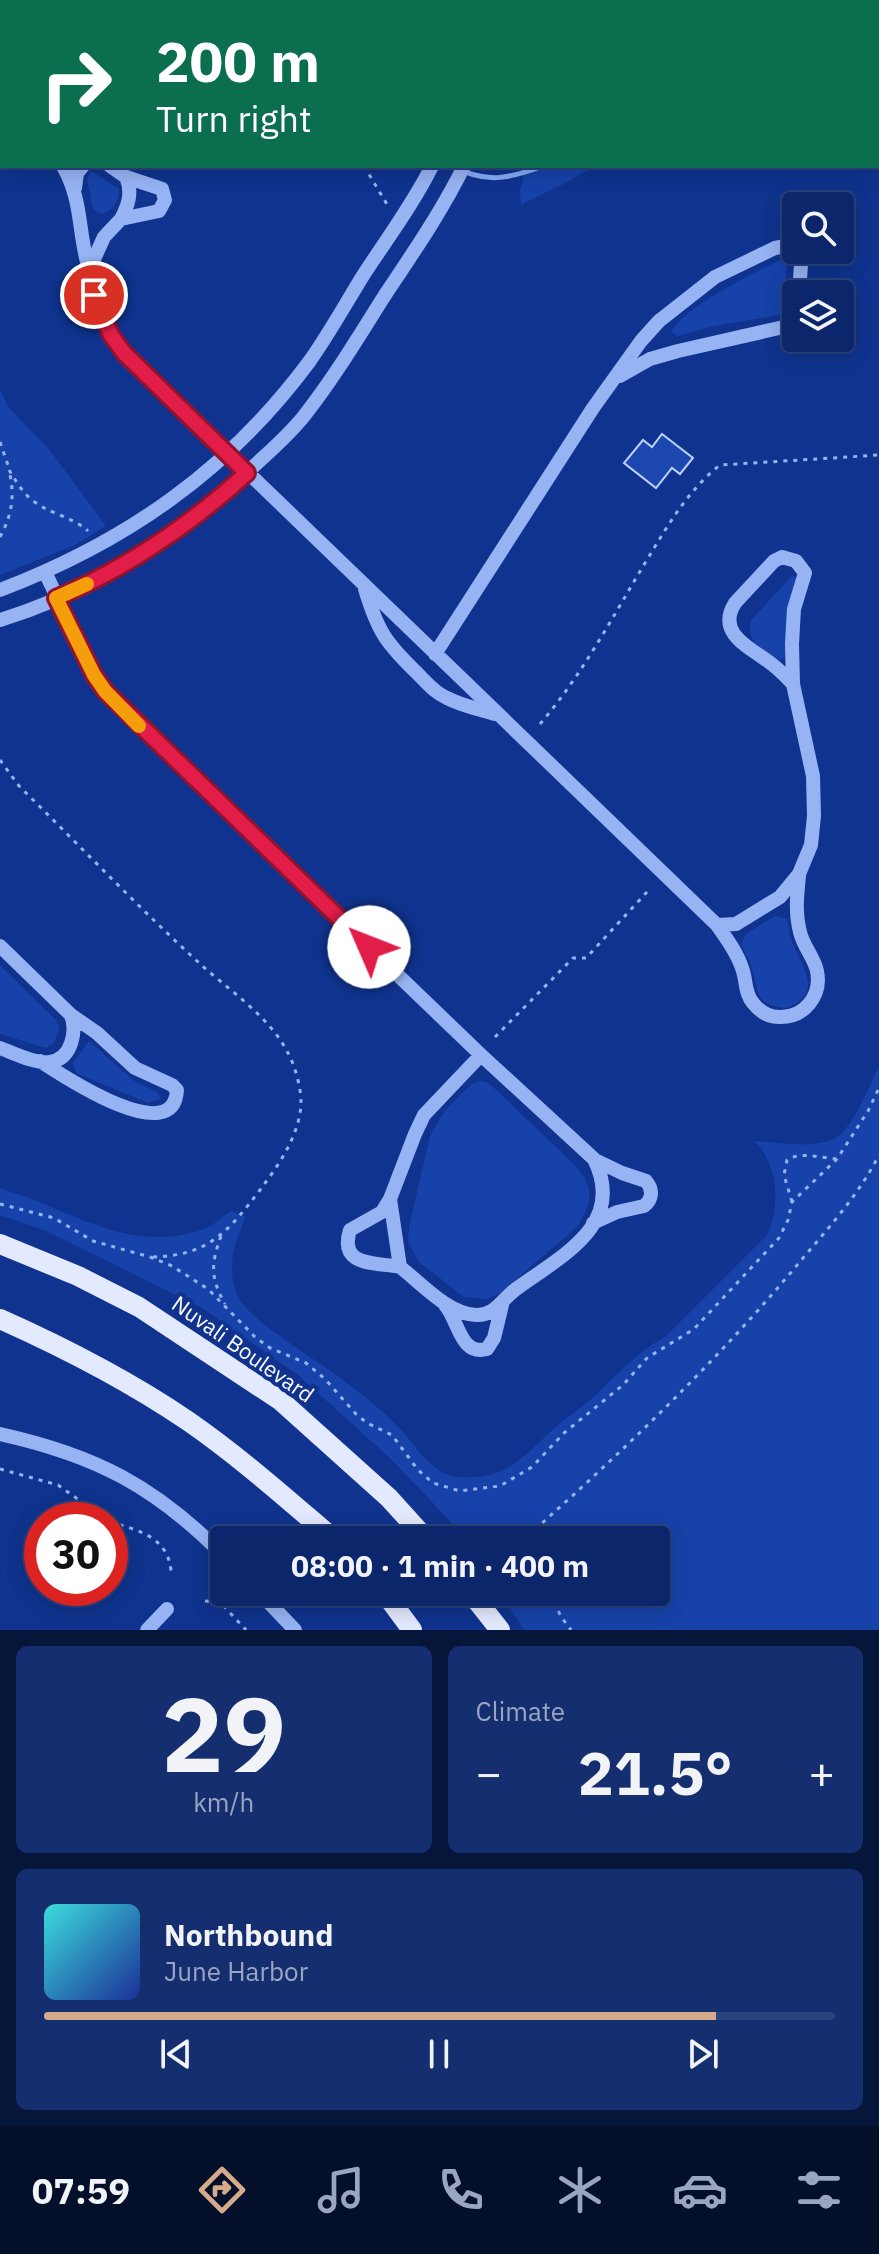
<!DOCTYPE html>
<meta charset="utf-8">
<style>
body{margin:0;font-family:"IBM Plex Sans",sans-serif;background:#142e70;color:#f1f3f6;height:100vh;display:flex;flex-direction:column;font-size:30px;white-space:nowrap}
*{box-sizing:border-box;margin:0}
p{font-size:26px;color:#9aa5c1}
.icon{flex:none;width:44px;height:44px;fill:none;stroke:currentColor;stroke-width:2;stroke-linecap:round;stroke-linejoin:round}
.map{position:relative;height:1630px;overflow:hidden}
.drawer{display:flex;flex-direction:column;gap:16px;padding:16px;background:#06153a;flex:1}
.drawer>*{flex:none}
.banner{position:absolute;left:0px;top:0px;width:880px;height:168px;box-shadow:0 4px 20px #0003,0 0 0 2px #2b437e;background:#0b6e4f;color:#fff;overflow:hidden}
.tools{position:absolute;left:782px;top:192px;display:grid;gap:16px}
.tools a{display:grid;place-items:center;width:72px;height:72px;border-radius:8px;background:#0b266a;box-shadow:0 4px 20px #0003,0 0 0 2px #2b437e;font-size:40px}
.speed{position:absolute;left:24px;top:1502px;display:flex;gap:16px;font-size:40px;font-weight:700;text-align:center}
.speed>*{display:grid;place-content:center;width:104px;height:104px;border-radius:50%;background:#0b266a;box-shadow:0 4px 20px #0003,0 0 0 2px #2b437e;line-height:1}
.speed .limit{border:12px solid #d22;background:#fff;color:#111}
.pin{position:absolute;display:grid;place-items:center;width:68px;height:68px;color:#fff;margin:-34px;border:4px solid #fff;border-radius:50%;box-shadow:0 2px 8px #0007}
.me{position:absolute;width:88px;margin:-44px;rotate:314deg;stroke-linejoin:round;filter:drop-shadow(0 0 6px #0008)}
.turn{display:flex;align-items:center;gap:28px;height:168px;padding:0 24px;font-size:36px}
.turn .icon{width:104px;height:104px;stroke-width:2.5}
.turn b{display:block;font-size:56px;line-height:68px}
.big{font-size:60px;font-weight:700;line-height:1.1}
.drawer .widget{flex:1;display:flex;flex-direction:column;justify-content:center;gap:12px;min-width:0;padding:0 28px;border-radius:12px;background:#142e70}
.drawer .dial{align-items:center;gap:0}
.dial b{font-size:104px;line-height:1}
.song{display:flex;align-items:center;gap:24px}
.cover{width:96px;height:96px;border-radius:12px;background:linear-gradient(135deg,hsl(180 70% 55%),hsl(230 70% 35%))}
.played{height:8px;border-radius:4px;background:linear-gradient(90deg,#d6ab8b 85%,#2b437e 85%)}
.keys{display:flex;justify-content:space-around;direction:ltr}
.heat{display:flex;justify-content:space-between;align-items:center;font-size:44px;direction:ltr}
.drawer .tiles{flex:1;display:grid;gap:16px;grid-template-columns:1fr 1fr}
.widget:last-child{grid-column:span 2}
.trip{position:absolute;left:210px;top:1526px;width:460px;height:80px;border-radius:8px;background:#0b266a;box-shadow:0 4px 20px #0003,0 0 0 2px #2b437e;font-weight:700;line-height:80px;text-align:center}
.tab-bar{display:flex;height:128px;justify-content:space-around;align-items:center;background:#040f2a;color:#9aa5c1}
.tab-bar .icon{width:56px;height:56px}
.tab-bar .on{color:#d6ab8b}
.tab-bar b{font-size:36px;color:#f1f3f6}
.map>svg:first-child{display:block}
.green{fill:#1642a9}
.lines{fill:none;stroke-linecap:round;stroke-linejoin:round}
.stream{stroke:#87abf7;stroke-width:5}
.building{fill:#1c47ae;stroke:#bed1fe;stroke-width:2}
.path{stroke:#96b3f3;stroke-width:3;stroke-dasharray:4 6;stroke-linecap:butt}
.minor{stroke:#96b3f3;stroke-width:14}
.major{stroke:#e3e9ff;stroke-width:20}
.route-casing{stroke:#92132f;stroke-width:20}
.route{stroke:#e11d48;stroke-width:14}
.slow{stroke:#f59e0b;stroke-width:14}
.labels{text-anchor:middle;stroke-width:8;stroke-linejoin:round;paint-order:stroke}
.street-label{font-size:22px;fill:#fff;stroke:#0f338e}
</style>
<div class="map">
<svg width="879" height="1630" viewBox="0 0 879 1630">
<rect width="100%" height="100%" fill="#0f338e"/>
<path class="green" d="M128,0H474L133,2Z
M526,166H594L573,179L521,205L520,191Z
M91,171L119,189C120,201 113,211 102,214L93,209L87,178Z
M780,260L785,261L787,265L783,311L780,315L714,326L678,336L671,332C680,310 756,271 780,260Z
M0,389L9,408L49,449L106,526L75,545L0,575Z
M792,576L797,577L790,657L779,660C763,649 745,642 751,620Z
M775,916L787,919C789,925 789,932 791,938C799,965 828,993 786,1008C755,1005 759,993 752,969C750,961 745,953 741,945L746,934Z
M0,965L56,1020L59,1028L54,1043L46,1048L0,1034Z
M89,1041L133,1080L157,1092L161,1099L148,1103L76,1073L73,1063Z
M879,1066V1630H524L500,1592H656V1540H468L393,1461L298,1375L202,1308L46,1231L0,1215V1188C15,1194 32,1198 47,1205C97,1227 150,1250 206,1228C215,1224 224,1216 231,1211L246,1217C234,1242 225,1271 239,1298C251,1322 316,1359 339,1377C361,1393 386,1413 404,1433C416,1447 425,1462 442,1472C454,1479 470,1478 484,1476C515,1472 539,1441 562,1421C572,1414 582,1407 591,1399C616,1376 636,1353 666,1336L767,1235C781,1204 778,1166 755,1141C779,1142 815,1150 837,1137C853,1127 870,1084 879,1066Z
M479,1081L486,1082L493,1087L577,1167L585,1178L589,1189V1203L579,1225L499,1294L486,1299L464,1297L419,1262L408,1241L409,1227L430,1136L444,1112L472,1084Z"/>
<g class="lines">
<path class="stream" d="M199,0L203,2
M878,63L879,64
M452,166C486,184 508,179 543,166"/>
</g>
<path class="building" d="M662,434L693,458L680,474L672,468L656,488L624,463L643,440L652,447Z"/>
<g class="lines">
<path class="path" d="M97,0L102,2
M364,166L388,206
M0,442L9,468
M9,470C16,481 22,492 32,500C49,514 71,516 88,531
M0,537C11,517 15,498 10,475
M540,724C582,675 612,618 645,563C667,527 687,491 720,465L879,455
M0,760L19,786C78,844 136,905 197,961C227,989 267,1014 287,1051C295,1065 301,1087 301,1103C300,1135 278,1166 260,1190C228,1232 208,1256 152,1257
M495,1037L573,958H586L647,892
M792,1202L784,1175L787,1160C800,1151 821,1158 837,1159
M0,1204L54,1218L93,1241L150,1257L172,1266L208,1289L255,1337L270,1348L306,1363L325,1379L356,1414L367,1423L392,1435L418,1470L433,1483L460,1491L500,1486L532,1467L564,1433L623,1385L647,1358L694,1329L779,1238L788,1220L792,1202L837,1159L868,1111L879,1088
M221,1236C211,1264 210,1277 225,1304
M0,1469L58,1485L107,1520
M110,1522C138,1530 168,1537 171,1571
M518,1540L532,1532C628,1447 721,1357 803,1258C831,1225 859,1194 879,1155
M552,1592L560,1615L571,1630
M205,1601L220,1602L246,1630"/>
<path class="minor" d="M486,2V0
M516,2V0
M63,166C82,200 78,227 87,262C96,296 102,324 124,353L717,925L736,924L780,897L799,874L811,845L814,816L813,776L793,684L792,644L794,609L805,573L796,561L782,557L774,561L735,603C716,633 749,647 769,662C778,668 785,676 793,684
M75,188L77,173L83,166
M121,219C128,206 133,192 126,177
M90,268L104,237L121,219L159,211L165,200L162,189L126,177L110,166
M799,294L802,250
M620,376L650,359L678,351L788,326L796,315
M45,572L94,675L122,710L481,1055L594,1159C627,1225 561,1256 516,1289C502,1299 495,1316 476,1315C448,1314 421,1283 400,1267L390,1199L415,1134L424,1115L481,1055
M365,589C378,632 386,643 418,674C427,683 435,693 447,698C462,706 479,709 495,714
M0,590C126,542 228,471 309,362C329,334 346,303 364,274C387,239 413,204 432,166
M0,620C95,591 180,535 252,468C270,451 289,435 304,416C334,378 359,336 385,295C413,253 442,211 464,166
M435,654L593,408L641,341L659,321L715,277L775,248L796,244
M717,925C726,938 737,952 742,968C747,981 744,992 753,1003C760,1012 768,1017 779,1017C804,1018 822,996 817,971C814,957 803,946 800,932C795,913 797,895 799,876
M0,946L71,1015C77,1031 72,1059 50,1062C35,1064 14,1053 0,1048
M40,1061C63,1076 174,1150 177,1090L172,1085L135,1068L97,1033L71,1015
M390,1199L382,1212L350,1230C338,1268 377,1262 400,1267
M593,1223L617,1212L644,1206C653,1199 653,1189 646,1181L622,1173L595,1160
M445,1305C459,1321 460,1356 487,1349L494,1338L502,1305
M0,1434C95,1455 155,1486 224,1556
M259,1592L295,1630
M147,1630L167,1609"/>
<path class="major" d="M0,1244L78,1276L139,1307L281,1401L389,1498L427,1540
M0,1319C65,1348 129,1381 188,1421C240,1457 287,1499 335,1540
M384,1592L412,1630
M470,1592L500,1630"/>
</g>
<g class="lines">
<g class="route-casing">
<path id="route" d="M94,295L111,335L124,353L247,473C190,525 127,568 56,598L94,675L105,691L369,947"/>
</g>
<use href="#route" class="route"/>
<path class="slow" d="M87,584L56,598L94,675L105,691L139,726"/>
</g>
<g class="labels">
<g class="street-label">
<text transform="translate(243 1349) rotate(35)" y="8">Nuvali Boulevard</text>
</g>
</g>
</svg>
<div class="tools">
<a><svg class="icon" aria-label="search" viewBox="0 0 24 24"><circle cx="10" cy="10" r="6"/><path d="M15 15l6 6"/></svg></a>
<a><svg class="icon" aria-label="layers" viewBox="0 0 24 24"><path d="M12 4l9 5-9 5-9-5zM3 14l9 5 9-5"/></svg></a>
</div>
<div class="speed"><div class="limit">30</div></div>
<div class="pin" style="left:94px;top:295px;background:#d93025"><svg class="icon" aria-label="arrive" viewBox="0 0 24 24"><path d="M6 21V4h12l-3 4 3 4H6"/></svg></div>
<svg class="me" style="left:369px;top:947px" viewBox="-20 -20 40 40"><circle r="19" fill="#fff"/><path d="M0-13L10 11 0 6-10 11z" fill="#e11d48"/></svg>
<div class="trip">08:00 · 1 min · 400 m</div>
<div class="banner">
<div class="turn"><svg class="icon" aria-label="right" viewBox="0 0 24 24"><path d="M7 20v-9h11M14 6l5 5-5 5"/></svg><div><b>200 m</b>Turn right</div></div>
</div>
</div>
<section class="drawer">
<div class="tiles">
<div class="widget dial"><b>29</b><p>km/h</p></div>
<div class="widget"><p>Climate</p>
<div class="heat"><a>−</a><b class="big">21.5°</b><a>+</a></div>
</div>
<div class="widget">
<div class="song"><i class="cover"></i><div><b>Northbound</b><p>June Harbor</p></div></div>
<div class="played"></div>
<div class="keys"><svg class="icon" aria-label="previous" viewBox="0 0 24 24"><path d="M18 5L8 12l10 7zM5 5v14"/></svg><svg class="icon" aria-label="pause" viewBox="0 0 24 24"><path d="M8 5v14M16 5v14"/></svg><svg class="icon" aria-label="next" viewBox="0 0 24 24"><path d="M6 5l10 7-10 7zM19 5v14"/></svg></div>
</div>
</div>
</section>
<nav class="tab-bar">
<b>07:59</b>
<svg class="icon on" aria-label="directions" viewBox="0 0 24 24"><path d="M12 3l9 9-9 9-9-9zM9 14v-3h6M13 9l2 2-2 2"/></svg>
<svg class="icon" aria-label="music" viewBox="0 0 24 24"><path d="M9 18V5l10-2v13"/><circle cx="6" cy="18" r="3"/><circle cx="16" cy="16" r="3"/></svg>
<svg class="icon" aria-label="phone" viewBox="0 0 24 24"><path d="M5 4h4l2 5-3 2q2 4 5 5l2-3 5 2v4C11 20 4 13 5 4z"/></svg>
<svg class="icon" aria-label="climate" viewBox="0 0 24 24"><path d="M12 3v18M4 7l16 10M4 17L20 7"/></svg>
<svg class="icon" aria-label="car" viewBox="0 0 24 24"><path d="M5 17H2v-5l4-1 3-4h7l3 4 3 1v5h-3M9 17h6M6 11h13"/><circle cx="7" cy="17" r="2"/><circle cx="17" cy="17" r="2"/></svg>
<svg class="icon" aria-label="filters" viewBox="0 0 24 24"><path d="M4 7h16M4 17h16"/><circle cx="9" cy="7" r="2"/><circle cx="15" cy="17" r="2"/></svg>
</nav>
